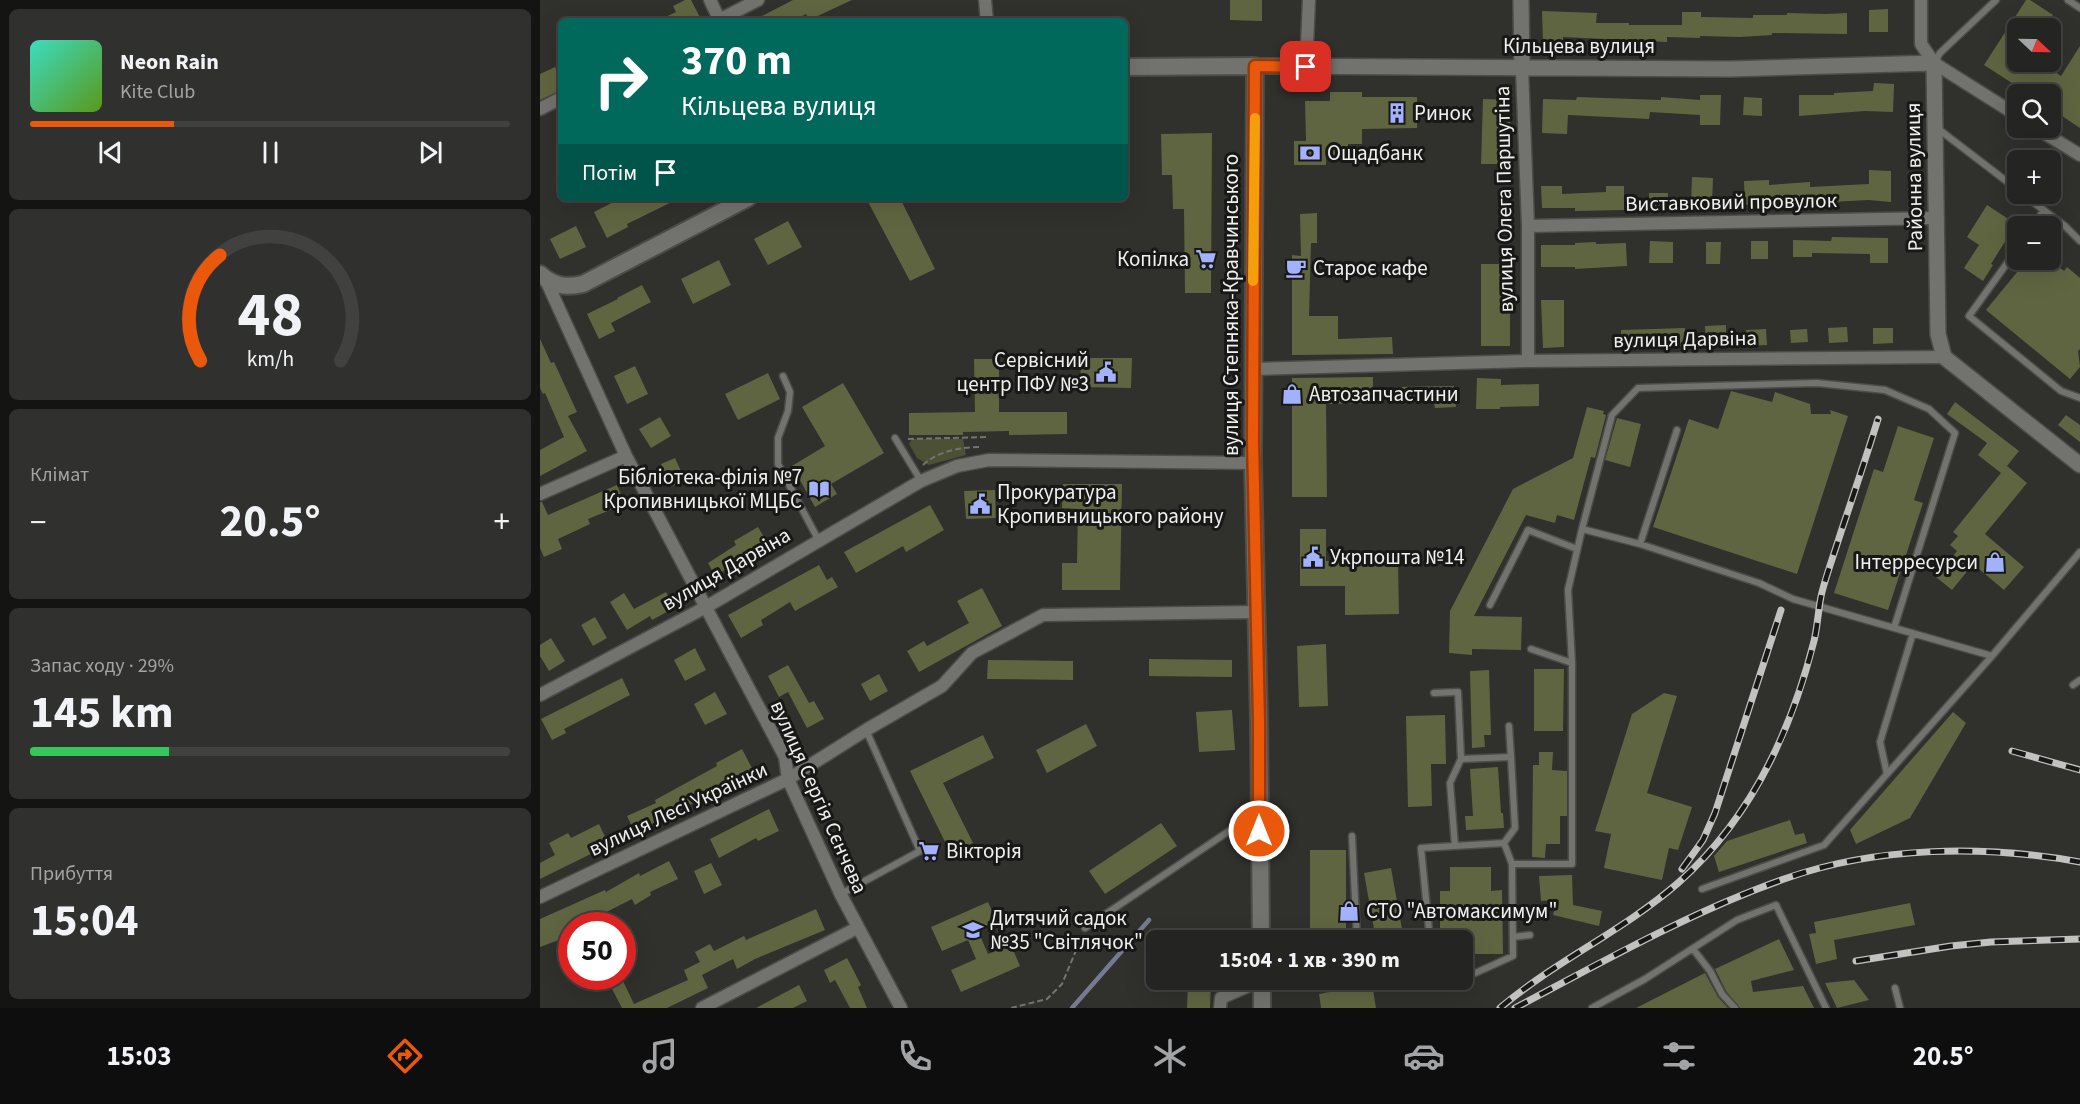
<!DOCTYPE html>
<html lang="uk">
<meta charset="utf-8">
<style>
body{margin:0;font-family:"Source Sans 3",sans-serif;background:#30302f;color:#f1f3f6;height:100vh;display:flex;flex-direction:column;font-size:22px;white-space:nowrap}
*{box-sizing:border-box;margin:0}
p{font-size:20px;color:#a3a4a5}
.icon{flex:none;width:33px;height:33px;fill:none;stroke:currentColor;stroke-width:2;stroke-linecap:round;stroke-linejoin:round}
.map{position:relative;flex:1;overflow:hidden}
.sheet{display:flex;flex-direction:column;gap:9px;padding:9px;background:#141413;width:540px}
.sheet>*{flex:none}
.banner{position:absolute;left:18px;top:18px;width:570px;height:183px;border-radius:9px;box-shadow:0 6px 24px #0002,0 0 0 2px #414140;background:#00695c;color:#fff;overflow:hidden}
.needle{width:39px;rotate:112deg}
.fabs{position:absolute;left:1467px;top:18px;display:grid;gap:12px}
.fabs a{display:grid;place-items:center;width:54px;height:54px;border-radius:9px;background:#242422;box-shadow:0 6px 24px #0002,0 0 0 2px #414140;font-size:30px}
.speed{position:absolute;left:18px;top:912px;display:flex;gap:12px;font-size:30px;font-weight:700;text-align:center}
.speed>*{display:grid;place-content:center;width:78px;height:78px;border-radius:50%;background:#242422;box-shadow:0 6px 24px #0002,0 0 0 2px #414140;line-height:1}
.speed .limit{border:9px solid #d22;background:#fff;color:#111}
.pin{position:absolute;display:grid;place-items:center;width:51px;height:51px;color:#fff;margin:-26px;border-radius:12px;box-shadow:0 3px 9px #0006}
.me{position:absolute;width:66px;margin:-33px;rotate:0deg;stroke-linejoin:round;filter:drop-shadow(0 0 4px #0008)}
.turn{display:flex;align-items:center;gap:21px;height:126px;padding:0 24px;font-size:27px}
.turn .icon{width:78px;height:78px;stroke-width:2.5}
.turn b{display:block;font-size:42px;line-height:51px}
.then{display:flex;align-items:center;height:57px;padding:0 24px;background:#0003;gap:12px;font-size:22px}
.big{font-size:45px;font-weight:700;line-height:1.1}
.sheet .card{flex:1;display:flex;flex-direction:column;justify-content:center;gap:9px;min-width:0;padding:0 21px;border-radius:9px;background:#30302f}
.sheet .dial{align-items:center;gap:0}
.dial svg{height:156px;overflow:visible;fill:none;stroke:#414140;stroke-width:7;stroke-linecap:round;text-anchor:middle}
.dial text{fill:#f1f3f6;stroke:none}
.song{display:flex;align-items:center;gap:18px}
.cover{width:72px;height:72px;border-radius:9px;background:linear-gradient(135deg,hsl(170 70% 55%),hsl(90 70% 35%))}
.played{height:6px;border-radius:3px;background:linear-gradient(90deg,#ea580c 30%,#414140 30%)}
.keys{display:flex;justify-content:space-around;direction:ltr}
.heat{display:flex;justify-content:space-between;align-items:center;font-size:33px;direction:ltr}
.charge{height:9px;border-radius:4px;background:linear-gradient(90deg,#34c759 29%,#414140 0)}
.trip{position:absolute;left:606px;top:930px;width:327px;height:60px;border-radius:9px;background:#242422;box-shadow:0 6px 24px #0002,0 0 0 2px #414140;font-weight:700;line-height:60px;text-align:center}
.tabs{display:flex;height:96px;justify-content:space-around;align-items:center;background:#0e0e0e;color:#a3a4a5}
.tabs .icon{width:42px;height:42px}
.tabs .active{color:#ea580c}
.tabs b{font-size:27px;color:#f1f3f6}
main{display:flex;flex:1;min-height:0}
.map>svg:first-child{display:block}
.green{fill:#4c5034}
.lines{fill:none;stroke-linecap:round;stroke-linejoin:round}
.stream{stroke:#767a90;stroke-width:4.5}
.building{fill:#606541}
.service-casing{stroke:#4c4c49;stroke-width:9}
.minor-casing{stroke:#4c4c49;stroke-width:15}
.tertiary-casing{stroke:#4c4c49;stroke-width:18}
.secondary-casing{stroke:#4c4c49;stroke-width:20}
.path{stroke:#737370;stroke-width:2;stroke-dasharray:6 3;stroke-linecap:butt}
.service{stroke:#72736f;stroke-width:6}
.minor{stroke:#72736f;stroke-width:12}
.tertiary{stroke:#72736f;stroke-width:15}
.secondary{stroke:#72736f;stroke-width:16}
.rail-casing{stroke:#c2c2c0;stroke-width:7}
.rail{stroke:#181817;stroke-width:4.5;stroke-dasharray:14;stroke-linecap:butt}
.route-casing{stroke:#983908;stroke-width:15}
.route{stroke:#ea580c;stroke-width:10}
.slow{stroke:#f59e0b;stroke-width:10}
.labels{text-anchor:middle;stroke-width:6;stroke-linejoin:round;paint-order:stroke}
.street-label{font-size:21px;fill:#f0f0ee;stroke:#181817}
.poi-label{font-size:21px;fill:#f0f0ee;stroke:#181817;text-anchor:start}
</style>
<main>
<section class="sheet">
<div class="card">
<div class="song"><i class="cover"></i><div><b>Neon Rain</b><p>Kite Club</p></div></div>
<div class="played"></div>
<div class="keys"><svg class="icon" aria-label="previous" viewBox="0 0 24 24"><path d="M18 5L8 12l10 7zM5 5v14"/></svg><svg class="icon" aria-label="pause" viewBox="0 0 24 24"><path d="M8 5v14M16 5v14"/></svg><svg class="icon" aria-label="next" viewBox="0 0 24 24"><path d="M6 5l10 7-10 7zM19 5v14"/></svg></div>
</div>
<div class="card dial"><svg viewBox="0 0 100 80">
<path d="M14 69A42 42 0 1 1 86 69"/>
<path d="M14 69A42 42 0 0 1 24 15" stroke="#ea580c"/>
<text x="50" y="56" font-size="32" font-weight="700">48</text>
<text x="50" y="72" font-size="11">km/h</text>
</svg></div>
<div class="card"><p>Клімат</p>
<div class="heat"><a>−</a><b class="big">20.5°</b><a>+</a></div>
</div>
<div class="card"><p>Запас ходу · 29%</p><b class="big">145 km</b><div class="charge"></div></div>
<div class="card"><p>Прибуття</p><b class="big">15:04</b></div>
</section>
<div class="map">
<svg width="1540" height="1008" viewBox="0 0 1540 1008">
<rect width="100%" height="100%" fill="#30302d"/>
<path class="green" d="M372,439H423L426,455L389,465L377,458L369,444Z"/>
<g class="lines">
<path class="stream" d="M532,1008L609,920"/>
</g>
<path class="building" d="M145,0H151L162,21H117L136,12L133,6Z
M253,0H312L269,20L266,14L252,21H212Z
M690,0H722V21L690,20Z
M1486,0H1490L1513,15L1504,28H1478V62H1500L1521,76L1540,46V128L1510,108V94H1489L1444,65Z
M1348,9V32H1329V10Z
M1002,11L1057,13L1056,23H1089V25H1142V12H1161V17L1213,18V15H1247V13L1286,14L1307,13V34L1232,33V35L1200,37L1160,36V38L1127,37V42L1023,37V41L1003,42Z
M15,67L21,80V90L0,100V74Z
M1334,83L1354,84L1353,112L1325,111L1259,116V95H1294V93L1333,91Z
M790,92H822V97H877V128L822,129V144H808V157H786V165H754V141H766L765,101H790Z
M1160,95H1181L1180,125H1160V115L1110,112L1109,119L1028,115L1027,134L1002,133L1003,99L1036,100L1037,97L1121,100V97L1160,100Z
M1204,97L1222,98V116L1203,115Z
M943,99L971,100L969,164H941Z
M672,133L671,293H645L644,209H633L632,175H622L621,134Z
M1329,170L1351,171V202L1329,200L1271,203V206L1240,207V204L1205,205L1204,181L1229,180V185L1270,182V187L1329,184Z
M1152,177L1173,178L1172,205L1151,204Z
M1001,186H1022V194L1066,192V186H1084V210L1035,211V208H1002Z
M1109,193H1128V207H1109Z
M81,198H140L87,224L88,227L67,238L54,212Z
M326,198H360L395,269L370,281Z
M1447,205L1476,224L1451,264L1453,265L1443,281L1424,268L1439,245L1427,237Z
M777,213V243H771L769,316H798V339L852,337L853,354L752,355V255L761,256L760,214Z
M248,221L262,247L228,265L214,239Z
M36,226L46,247L20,259L10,239Z
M1292,237L1348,238V263H1330V254L1272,253V257H1253V240L1291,241Z
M1110,241L1133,242V263H1109Z
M1211,241H1228V259H1211Z
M1056,242V244L1086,243L1087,266L1035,269V267H1001V245H1035V243Z
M1166,242H1181L1180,264H1166Z
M179,260L191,285L153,304L141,279Z
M1487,260H1510L1524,271L1527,267L1540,278V349L1538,351L1540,367L1530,379L1446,310Z
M941,264H970V346H941Z
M102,285L111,302L71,323L75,331L59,339L47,314L78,299L77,298Z
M1001,300H1024V347L1003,348Z
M1186,325V346L1166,347L1165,326Z
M1307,327L1308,342L1289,343L1288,328Z
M1145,328V346L1081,348V330Z
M1333,328H1353V343L1333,344Z
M1226,329L1227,345L1207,346L1206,330Z
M1267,329L1268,342L1251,343L1250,330Z
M0,339L11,363L14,362L37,412L28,416L47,451L0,476V450L24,437L5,393L3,394L0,388Z
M541,358H592L591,388L540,387Z
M434,359H459V412H527V434L469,435V431L423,432V435H369V413L435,412Z
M95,366L108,394L87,404L74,376Z
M228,373L240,399L198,420L185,394Z
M833,377V403L786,404L787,497H752V378Z
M937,378L961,379V385L999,384V406L960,407V409H936Z
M303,383L344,453L291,484L297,494L275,507L252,466L285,446L262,407Z
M914,386L916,407L895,408L894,403H856V387Z
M1191,391L1232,402L1235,392L1270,404L1271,414H1291L1290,410L1308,416L1257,574L1113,527L1149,419L1178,429Z
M1415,402L1479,451L1467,466L1487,483L1445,534L1484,567L1464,590L1433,564L1412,590L1396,577L1417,551L1410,545L1418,536L1413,532L1461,473L1438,455L1447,443L1407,414Z
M1047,407L1064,411L1063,414L1066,415L1055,458L1051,457L1034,520L1017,515L1015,523L986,515L934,616L982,617L981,650L932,649V655L909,653L910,611L973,489L1033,458Z
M1526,415L1540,425V442L1518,425Z
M120,417L131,436L111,448L99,429Z
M1077,418L1101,424L1090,467L1065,460Z
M1358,426L1394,438L1374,500L1383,503L1348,610L1294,593L1334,469L1343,472Z
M135,458L145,480L131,487L121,464Z
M523,484H582L580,590H522V563H537L538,509L522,508Z
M77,485L85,504L48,519L50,524L18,539L22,549L4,557L0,548V502H2L8,515Z
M455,490L456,518L426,519L424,491Z
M390,505L404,530L366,552L363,546L316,573L304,552Z
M218,527L228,544L175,576L168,563L196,545L194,541Z
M760,529H786V561H858L859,614L805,615V586H760Z
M279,565L287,580L292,577L298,587L255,611L250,602L221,620L223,625L201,638L188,615Z
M442,588L462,626L379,672L367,651L384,641L387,646L429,623L417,601Z
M126,592L134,608L112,620L110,616L87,630L70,602L84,593L94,609Z
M55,617L67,638L53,646L41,625Z
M11,638L25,661L9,671L0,656V645Z
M786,644L788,706L759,707L757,646Z
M155,648L166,670L145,681L134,660Z
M609,659L692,660V677L609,676Z
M448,660L533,661V680L447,679Z
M248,665L269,703L274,701L284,719L267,728L248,692L239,697L228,676Z
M994,669H1024L1023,731H994Z
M949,670L951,735H944L945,747L932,748L930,671Z
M339,674L348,691L330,701L321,684Z
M82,678L90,695L24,729L26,733L12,740L1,719Z
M175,692L187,714L165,725L154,704Z
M1124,693L1137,696L1107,793L1152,807L1138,850L1129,848L1122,880L1064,868L1071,834L1055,831L1092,714Z
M692,710L695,750L659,752L656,712Z
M1413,712L1426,723L1370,818L1316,844L1310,830Z
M905,715L906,764H891L892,806L868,807L866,716Z
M546,724L557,746L507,773L496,750Z
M443,735L454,758L403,783L433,843L411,854L370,771Z
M202,749L213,770L124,819L94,831L87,816L116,803L115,800L177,766L176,763Z
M999,752H1013L1012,770L1027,771V816H1020V844H1006L1005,858L992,857L993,765H999Z
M958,767L961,813H963L964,828L926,830L925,816H933L930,769Z
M229,809L239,831L218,841L216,838L179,858L170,839Z
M1250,820L1255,835L1264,833L1267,843L1179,872L1174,856L1187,841Z
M621,823L637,846L565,894L549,871Z
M59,824L69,845L0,879V863L15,855L9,843L28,833L31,838Z
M770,850H806V940H770Z
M129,861L138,879L110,892L111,895L95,905L92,899L39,926H32V935L0,947V919L65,890L66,892L99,873L100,876Z
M171,863L182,885L164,894L154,871Z
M910,867H951V891L962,890L963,954H922V940H900V891H910Z
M851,868L864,940H836L824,873Z
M1032,875L1033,905L1062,911L1059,926L1013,915L1017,900L1001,901L999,876Z
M448,902L457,922L438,931L448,954L471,945L480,966L421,992L411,970L436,959L428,940L402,951L391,927Z
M1370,903L1375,925L1294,940L1297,959L1276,964L1269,934L1276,933L1274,922Z
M276,909L285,930L215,959L197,969L193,959L162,975L168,988L127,1008H82L70,985L82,979L94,1004L148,980L144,970L160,962L155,952L170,944L174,951L204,936L206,940Z
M1239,939L1254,970L1211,981L1213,992L1263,986L1274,1008H1200L1186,991L1175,969Z
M307,958L321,985L318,987L327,1008H310L295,980L290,983L284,970Z
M1165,973L1178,997L1188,1008H1096Z
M648,980H671L670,1008H647Z
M1314,980L1329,1000L1297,1008L1285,983Z
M832,984L836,1008H781L779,994Z
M259,985L267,1001L253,1008H216Z"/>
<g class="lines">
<g class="service-casing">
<path id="service" d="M1528,0L1540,8
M1394,63L1400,53L1456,0
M1397,128L1478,190
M1482,194L1525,226L1540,241
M1493,226L1504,210
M1478,248L1429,316L1521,391L1540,398
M243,376L250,392L248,411L238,438V464L279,541
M355,438L381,481
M1042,529L1072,415L1098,388L1277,383L1345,390L1389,409L1415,433L1354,628
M1100,544L1137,430
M950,605L988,530L1037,549
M991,649L1032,663
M1533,685L1540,680
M894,693L918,692L921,759
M969,726L971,757
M1347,774L1340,742L1373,633
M812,836L817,940
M915,846L910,783L921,759L971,757L975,828L964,843
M972,864H1032V663L1028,590L1042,529L1100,544L1219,583L1253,599L1452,656L1540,552
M1162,889L1284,845L1452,656
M301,894L380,851L326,730
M545,928L698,825L718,831
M973,937L990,935
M890,940L881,848L964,843L972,864L973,956L922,979
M1153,949L1170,971L1182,994L1195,1008
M910,980L916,982L922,980
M1355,988L1360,1008
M1052,1008L1105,979L1197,920L1236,905L1286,1008"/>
</g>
<g class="minor-casing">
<path id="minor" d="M170,0L180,21
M445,0L447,21
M1381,0V44L1394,63L1478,116
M177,21L218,0
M766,67L769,0
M982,69L988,226V361
M0,109L21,98
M1496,128L1540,155
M988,226L1396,218
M5,278L86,456L245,757L248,779L301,895L361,1008
M713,369L988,361L1404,357
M0,494L86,456
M0,695L166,607L381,481L417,466L449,460L713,463
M0,897L248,779L326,730L402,686L432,653L503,615L716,612
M162,1008L317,928
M680,1008L681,998L722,980"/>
</g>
<g class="tertiary-casing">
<path id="tertiary" d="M981,0L982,69
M715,66L1191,69L1394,63L1398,334L1404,357L1540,465"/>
</g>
<g class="secondary-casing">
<path id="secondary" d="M585,67L715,66L713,463L719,722L721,940
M0,274C13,286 26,288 43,284L208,198
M722,980V1008"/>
</g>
<path class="path" d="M368,439L449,437
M383,465C398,451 421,447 442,447
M471,1008L507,999L522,984L542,936"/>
<use href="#service" class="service"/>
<use href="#minor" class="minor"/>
<use href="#tertiary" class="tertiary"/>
<use href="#secondary" class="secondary"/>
<g class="rail-casing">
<path id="rail" d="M1472,751L1540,770
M1142,869L1163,840L1175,813L1241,610
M1316,961L1411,946L1451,942L1540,939
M960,1008C1015,961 1083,931 1138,883C1210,820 1251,732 1274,641C1278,625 1278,608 1282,592C1287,573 1294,554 1300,535C1313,496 1326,458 1338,419
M975,1008C1064,961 1152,911 1247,878C1338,846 1445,845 1540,862"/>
</g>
<use href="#rail" class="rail"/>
</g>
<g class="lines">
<g class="route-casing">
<path id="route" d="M719,831V722L713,440L715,66L766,67"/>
</g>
<use href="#route" class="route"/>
<path class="slow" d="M713,281L715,118"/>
</g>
<defs>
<g id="building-bare" transform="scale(1.62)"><path d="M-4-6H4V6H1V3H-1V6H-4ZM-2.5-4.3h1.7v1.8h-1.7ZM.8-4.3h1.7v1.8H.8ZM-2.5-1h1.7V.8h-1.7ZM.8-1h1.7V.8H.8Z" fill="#a3b2fd" stroke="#181817" stroke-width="2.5" paint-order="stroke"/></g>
<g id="bank-bare" transform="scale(1.62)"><path d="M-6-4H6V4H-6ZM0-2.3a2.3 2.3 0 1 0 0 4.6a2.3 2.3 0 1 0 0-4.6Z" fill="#a3b2fd" stroke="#181817" stroke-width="2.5" paint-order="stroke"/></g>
<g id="supermarket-bare" transform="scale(1.62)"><path d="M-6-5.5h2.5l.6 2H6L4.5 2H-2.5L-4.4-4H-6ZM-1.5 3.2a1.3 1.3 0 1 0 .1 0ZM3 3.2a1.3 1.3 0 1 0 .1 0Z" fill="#a3b2fd" stroke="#181817" stroke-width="2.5" paint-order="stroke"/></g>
<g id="cafe-bare" transform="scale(1.62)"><path d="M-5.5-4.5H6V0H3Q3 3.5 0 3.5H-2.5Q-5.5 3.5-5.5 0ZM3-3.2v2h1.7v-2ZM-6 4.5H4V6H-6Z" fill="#a3b2fd" stroke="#181817" stroke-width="2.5" paint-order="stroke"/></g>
<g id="civic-bare" transform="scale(1.62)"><path d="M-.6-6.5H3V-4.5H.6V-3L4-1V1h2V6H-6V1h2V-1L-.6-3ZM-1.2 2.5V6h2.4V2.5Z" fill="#a3b2fd" stroke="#181817" stroke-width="2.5" paint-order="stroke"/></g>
<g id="shop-bare" transform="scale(1.62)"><path d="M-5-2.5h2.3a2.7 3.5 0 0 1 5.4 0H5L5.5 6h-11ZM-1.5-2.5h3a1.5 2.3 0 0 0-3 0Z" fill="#a3b2fd" stroke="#181817" stroke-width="2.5" paint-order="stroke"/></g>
<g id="library-bare" transform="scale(1.62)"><path d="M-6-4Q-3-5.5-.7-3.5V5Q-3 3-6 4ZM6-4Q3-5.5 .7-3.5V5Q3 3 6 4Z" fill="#a3b2fd" stroke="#181817" stroke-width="2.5" paint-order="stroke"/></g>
<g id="school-bare" transform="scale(1.62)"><path d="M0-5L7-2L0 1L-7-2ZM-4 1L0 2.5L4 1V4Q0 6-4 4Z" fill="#a3b2fd" stroke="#181817" stroke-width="2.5" paint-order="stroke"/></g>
</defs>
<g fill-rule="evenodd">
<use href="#building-bare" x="857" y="113"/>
<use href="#bank-bare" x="770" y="153"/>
<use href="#supermarket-bare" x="666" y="259"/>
<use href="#cafe-bare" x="756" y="268"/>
<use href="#civic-bare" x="566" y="372"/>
<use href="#shop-bare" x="752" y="394"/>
<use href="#library-bare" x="279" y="489"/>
<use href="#civic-bare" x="440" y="504"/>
<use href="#civic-bare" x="773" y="557"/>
<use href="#shop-bare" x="1455" y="562"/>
<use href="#supermarket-bare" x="389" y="851"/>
<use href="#shop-bare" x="809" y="911"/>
<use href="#school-bare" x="433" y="930"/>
</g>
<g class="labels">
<g class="street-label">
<text x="1039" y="53">Кільцева вулиця</text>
<text transform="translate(1374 177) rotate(-91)" y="7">Районна вулиця</text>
<text transform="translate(964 199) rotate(-91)" y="7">вулиця Олега Паршутіна</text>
<text transform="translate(1191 202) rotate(-1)" y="7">Виставковий провулок</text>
<text transform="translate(691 305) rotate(-90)" y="7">вулиця Степняка-Кравчинського</text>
<text transform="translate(1145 339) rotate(-1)" y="7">вулиця Дарвіна</text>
<text transform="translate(186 569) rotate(-30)" y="7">вулиця Дарвіна</text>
<text transform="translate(279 797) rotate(66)" y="7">вулиця Сергія Сєнчева</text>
<text transform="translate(138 809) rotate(-25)" y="7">вулиця Лесі Українки</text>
</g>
<g class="poi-label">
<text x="874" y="120">Ринок</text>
<text x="787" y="160">Ощадбанк</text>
<text x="649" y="266" text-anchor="end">Копілка</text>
<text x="773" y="275">Староє кафе</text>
<text x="549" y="367" text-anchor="end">Сервісний<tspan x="549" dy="24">центр ПФУ №3</tspan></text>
<text x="769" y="401">Автозапчастини</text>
<text x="262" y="484" text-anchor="end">Бібліотека-філія №7<tspan x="262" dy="24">Кропивницької МЦБС</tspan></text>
<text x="457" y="499">Прокуратура<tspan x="457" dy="24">Кропивницького району</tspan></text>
<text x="790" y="564">Укрпошта №14</text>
<text x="1438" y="569" text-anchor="end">Інтерресурси</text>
<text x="406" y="858">Вікторія</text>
<text x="826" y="918">СТО "Автомаксимум"</text>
<text x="450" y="925">Дитячий садок<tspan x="450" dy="24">№35 "Світлячок"</tspan></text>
</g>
</g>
</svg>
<div class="fabs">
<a><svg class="needle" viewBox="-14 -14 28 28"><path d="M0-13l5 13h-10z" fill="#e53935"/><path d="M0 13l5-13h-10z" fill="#a3a4a5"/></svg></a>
<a><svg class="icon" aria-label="search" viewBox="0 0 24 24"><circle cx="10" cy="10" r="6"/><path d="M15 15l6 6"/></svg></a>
<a>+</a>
<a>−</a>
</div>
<div class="speed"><div class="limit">50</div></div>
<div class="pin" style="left:766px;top:67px;background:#d93025"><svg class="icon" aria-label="arrive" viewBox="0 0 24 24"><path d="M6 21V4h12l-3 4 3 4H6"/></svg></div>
<svg class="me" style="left:719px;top:831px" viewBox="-20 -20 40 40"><circle r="17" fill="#ea580c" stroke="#fff" stroke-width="3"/><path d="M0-11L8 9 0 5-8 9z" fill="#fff"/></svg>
<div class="trip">15:04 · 1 хв · 390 m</div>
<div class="banner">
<div class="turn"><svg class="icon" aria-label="right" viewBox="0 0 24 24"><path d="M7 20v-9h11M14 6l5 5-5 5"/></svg><div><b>370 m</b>Кільцева вулиця</div></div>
<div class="then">Потім<svg class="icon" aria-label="arrive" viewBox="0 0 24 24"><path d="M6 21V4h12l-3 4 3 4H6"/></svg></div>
</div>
</div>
</main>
<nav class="tabs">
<b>15:03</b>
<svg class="icon active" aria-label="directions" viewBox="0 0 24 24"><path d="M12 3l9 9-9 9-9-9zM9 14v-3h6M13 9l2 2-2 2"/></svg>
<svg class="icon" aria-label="music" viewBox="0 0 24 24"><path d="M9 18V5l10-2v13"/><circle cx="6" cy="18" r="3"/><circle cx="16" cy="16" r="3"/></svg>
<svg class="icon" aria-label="phone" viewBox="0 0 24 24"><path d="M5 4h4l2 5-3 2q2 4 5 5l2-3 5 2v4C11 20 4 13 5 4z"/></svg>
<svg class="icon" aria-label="climate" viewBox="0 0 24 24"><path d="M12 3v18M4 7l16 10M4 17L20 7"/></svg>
<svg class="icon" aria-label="car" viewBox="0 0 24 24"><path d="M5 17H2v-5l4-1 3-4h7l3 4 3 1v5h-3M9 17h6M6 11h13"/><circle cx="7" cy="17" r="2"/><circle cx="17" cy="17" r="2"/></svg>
<svg class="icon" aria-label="filters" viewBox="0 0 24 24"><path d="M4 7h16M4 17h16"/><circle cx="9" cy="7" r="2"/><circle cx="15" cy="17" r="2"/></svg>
<b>20.5°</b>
</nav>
